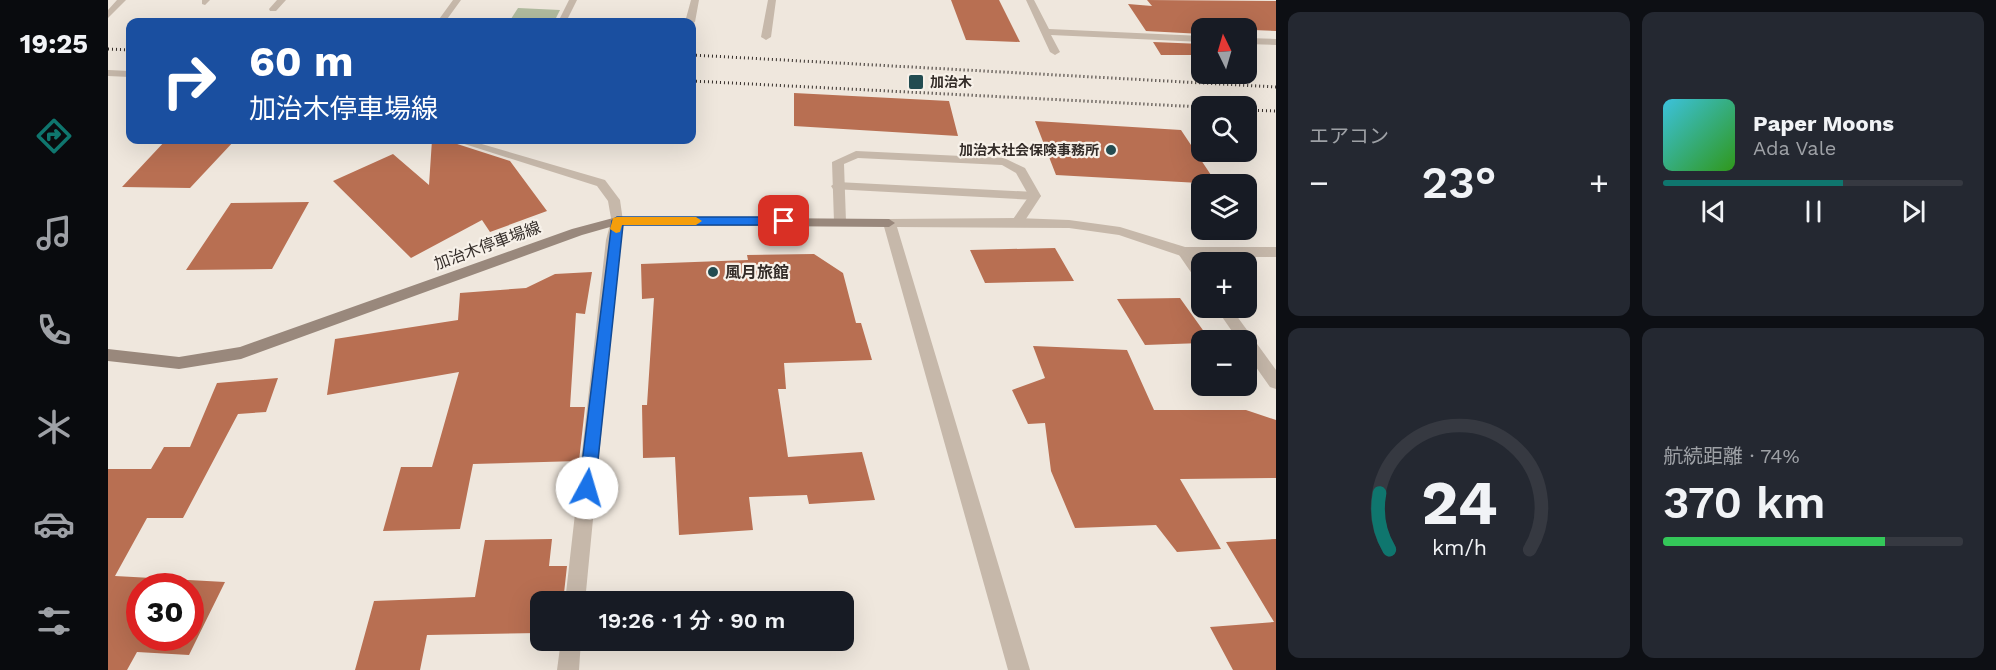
<!DOCTYPE html>
<html lang="ja">
<meta charset="utf-8">
<style>
body{margin:0;font-family:"Work Sans","Noto Sans JP",sans-serif;background:#242831;color:#f1f3f6;height:100vh;display:flex;flex-direction:column;font-size:22px;white-space:nowrap}
*{box-sizing:border-box;margin:0}
p{font-size:20px;color:#9ea1a6}
.icon{flex:none;width:33px;height:33px;fill:none;stroke:currentColor;stroke-width:2;stroke-linecap:round;stroke-linejoin:round}
.map{position:relative;flex:1;overflow:hidden}
.side{display:flex;flex-direction:column;gap:12px;padding:12px;background:#0d0f14;width:720px}
.side>*{flex:none}
.hud{position:absolute;left:18px;top:18px;width:570px;height:126px;border-radius:12px;box-shadow:0 6px 24px #0002;background:#1a4fa0;color:#fff;overflow:hidden}
.needle{width:39px;rotate:355deg}
.buttons{position:absolute;left:1083px;top:18px;display:grid;gap:12px}
.buttons a{display:grid;place-items:center;width:66px;height:66px;border-radius:12px;background:#171b24;box-shadow:0 6px 24px #0002;font-size:30px}
.speed{position:absolute;left:18px;top:573px;display:flex;gap:12px;font-size:30px;font-weight:700;text-align:center}
.speed>*{display:grid;place-content:center;width:78px;height:78px;border-radius:50%;background:#171b24;box-shadow:0 6px 24px #0002;line-height:1}
.speed .limit{border:9px solid #d22;background:#fff;color:#111}
.pin{position:absolute;display:grid;place-items:center;width:51px;height:51px;color:#fff;margin:-26px;border-radius:12px;box-shadow:0 3px 9px #0006}
.me{position:absolute;width:66px;margin:-33px;rotate:6deg;stroke-linejoin:round;filter:drop-shadow(0 0 4px #0008)}
.turn{display:flex;align-items:center;gap:21px;height:126px;padding:0 24px;font-size:27px}
.turn .icon{width:78px;height:78px;stroke-width:2.5}
.turn b{display:block;font-size:42px;line-height:51px}
.big{font-size:45px;font-weight:600;line-height:1.1}
.side .widget{flex:1;display:flex;flex-direction:column;justify-content:center;gap:9px;min-width:0;padding:0 21px;border-radius:12px;background:#242831}
.side .dial{align-items:center;gap:0}
.dial svg{height:156px;overflow:visible;fill:none;stroke:#363941;stroke-width:7;stroke-linecap:round;text-anchor:middle}
.dial text{fill:#f1f3f6;stroke:none}
.song{display:flex;align-items:center;gap:18px}
.cover{width:72px;height:72px;border-radius:9px;background:linear-gradient(135deg,hsl(190 70% 55%),hsl(110 70% 35%))}
.played{height:6px;border-radius:3px;background:linear-gradient(90deg,#0f766e 60%,#363941 60%)}
.keys{display:flex;justify-content:space-around;direction:ltr}
.heat{display:flex;justify-content:space-between;align-items:center;font-size:33px;direction:ltr}
.charge{height:9px;border-radius:4px;background:linear-gradient(90deg,#34c759 74%,#363941 0)}
.side .tiles{flex:1;display:grid;gap:12px;grid-template-columns:repeat(2,1fr)}
.trip{position:absolute;left:422px;top:591px;width:324px;height:60px;border-radius:12px;background:#171b24;box-shadow:0 6px 24px #0002;font-weight:600;line-height:60px;text-align:center}
main{display:flex;flex:1;min-height:0}
.tabs{display:flex;flex-direction:column;width:108px;justify-content:space-around;align-items:center;background:#090b0e;color:#9ea1a6}
.tabs .icon{width:42px;height:42px}
.tabs .selected{color:#0f766e}
.tabs b{font-size:27px;color:#f1f3f6}
.map>svg:first-child{display:block}
.green{fill:#b1bc9f}
.building{fill:#b86f52;fill-rule:evenodd}
.lines{fill:none;stroke-linecap:round;stroke-linejoin:round}
.service{fill:#c6b8aa;fill-rule:evenodd}
.minor{fill:#c6b8aa;fill-rule:evenodd}
.tertiary{fill:#c6b8aa;fill-rule:evenodd}
.secondary{fill:#99887c;fill-rule:evenodd}
.rail{stroke:#342d29;stroke-width:3;stroke-dasharray:1 3;stroke-linecap:butt}
.route{fill:#1a73e8;stroke:#114b97;stroke-width:1.5}
.slow{fill:#f59e0b}
.poi-dot{fill:#234c51;stroke:#f7f1e9;stroke-width:2}
.labels{text-anchor:middle;stroke-width:4.5;stroke-linejoin:round;paint-order:stroke}
.far-poi-label{font-size:14px;font-weight:bold;fill:#342d29;stroke:#f7f1e9;text-anchor:start}
.street-label{font-size:16px;fill:#342d29;stroke:#f7f1e9}
.poi-label{font-size:16px;font-weight:bold;fill:#342d29;stroke:#f7f1e9;text-anchor:start}
</style>
<main>
<nav class="tabs">
<b>19:25</b>
<svg class="icon selected" aria-label="directions" viewBox="0 0 24 24"><path d="M12 3l9 9-9 9-9-9zM9 14v-3h6M13 9l2 2-2 2"/></svg>
<svg class="icon" aria-label="music" viewBox="0 0 24 24"><path d="M9 18V5l10-2v13"/><circle cx="6" cy="18" r="3"/><circle cx="16" cy="16" r="3"/></svg>
<svg class="icon" aria-label="phone" viewBox="0 0 24 24"><path d="M5 4h4l2 5-3 2q2 4 5 5l2-3 5 2v4C11 20 4 13 5 4z"/></svg>
<svg class="icon" aria-label="climate" viewBox="0 0 24 24"><path d="M12 3v18M4 7l16 10M4 17L20 7"/></svg>
<svg class="icon" aria-label="car" viewBox="0 0 24 24"><path d="M5 17H2v-5l4-1 3-4h7l3 4 3 1v5h-3M9 17h6M6 11h13"/><circle cx="7" cy="17" r="2"/><circle cx="17" cy="17" r="2"/></svg>
<svg class="icon" aria-label="filters" viewBox="0 0 24 24"><path d="M4 7h16M4 17h16"/><circle cx="9" cy="7" r="2"/><circle cx="15" cy="17" r="2"/></svg>
</nav>
<div class="map">
<svg width="1168" height="670" viewBox="0 0 1168 670">
<rect width="100%" height="100%" fill="#efe7dd"/>
<path class="green" d="M410,8L452,10L446,22H401Z"/>
<path class="building" d="M843,0H891L912,42L858,40Z
M1039,0L1168,1V31L1094,28V34L1038,31L1020,4L1044,6Z
M1045,42L1094,44V55H1053Z
M686,93L841,101L850,136L686,126Z
M927,121L1073,130L1109,184L948,175Z
M58,140H127L82,188L14,187Z
M324,140H342L343,142L402,161L439,211L382,232L374,220L303,258L225,181L285,154L321,185Z
M201,202L164,269L78,270L123,203Z
M947,248L966,281L877,283L862,250Z
M706,254L735,273L748,323H753L764,360L676,363L678,389H670L680,457L754,452L767,500L701,504L699,495L641,497L645,530L571,535L567,457L535,458L534,405H539L546,298L534,299L533,264L640,260L639,255Z
M484,272L477,314L468,313L462,407H477L471,461L365,464L352,529L275,531L293,467H324L351,372L219,395L227,339L350,320L352,293L418,288L447,274Z
M1072,298L1102,340H1094V343L1037,345L1009,299Z
M925,346L1019,350L1046,410H1138L1168,420V478L1072,479L1113,549L1069,552L1048,525L967,528L943,471L937,423L920,424L904,390L937,378Z
M170,378L158,412L130,414L75,518H39L7,576L117,582L81,655L29,652L19,670H0V469H43L56,447H82L109,383ZM32,586H82V638H32Z
M444,539L441,566H459L455,602H432L431,633L319,635L312,670H247L266,601L367,597L377,540Z
M1168,539V670H1125L1102,627L1166,622L1118,542Z"/>
<g class="lines">
<path class="service" d="M729,182L927,192L933,196L927,200L725,189L723,186Z"/>
<path class="minor" d="M9,0H18L0,18V10Z
M94,0H102L97,5L94,4Z
M169,0H178L168,11H162L161,9Z
M345,0H353L337,22H329Z
M461,0H469L458,22H450Z
M583,0H591L587,22L584,24L577,22Z
M660,0H668L663,37L658,40L653,37Z
M918,0H926L941,29L1094,36V42L943,35L952,52L947,55L942,52Z
M1138,38L1168,39V45L1138,44Z
M748,151L896,158L917,168L933,196L914,225L909,226L903,222L921,196L908,173L894,165L750,158L736,164L738,222L732,226L726,222L724,162Z
M509,217L515,221L512,240L477,602H457L498,240L503,221Z
M1076,247C1091,252 1094,269 1094,282L1089,281L1069,252Z
M1108,308H1123L1168,370V389L1162,387L1138,353V340H1130Z
M453,640H473L471,670H449Z"/>
<path class="tertiary" d="M0,70L22,71V77L0,76Z
M344,140H360L497,180L512,200L515,221L509,225L504,224L500,201L489,186Z
M909,218L961,220L1012,227L1077,247H1168V257H1076L1011,235L961,228L789,227L922,670H900L775,223L781,219Z"/>
<path class="secondary" d="M509,217L781,219L787,223L781,227L509,225L474,235L133,359L71,369L0,361V349L71,357L132,347L464,229Z"/>
<path class="rail" d="M0,49L22,50
M584,55L1168,87
M584,81L1094,107
M1138,110L1168,111"/>
</g>
<path class="route" d="M509,217H676L682,221L676,225H515L487,488L485,494L479,496L473,494L471,488L504,221Z"/>
<path class="slow" d="M509,217H588L594,221L588,225H514L512,232L508,233L502,229L505,218Z"/>
<g class="poi-dot">
<rect x="800" y="74" width="16" height="16" rx="3"/>
<circle cx="1003" cy="150" r="6"/>
<circle cx="605" cy="272" r="6"/>
</g>
<g class="labels">
<g class="far-poi-label">
<text x="822" y="87">加治木</text>
<text x="991" y="155" text-anchor="end">加治木社会保険事務所</text>
</g>
<g class="street-label">
<text transform="translate(379 245) rotate(-20)" y="6">加治木停車場線</text>
</g>
<g class="poi-label">
<text x="617" y="278">風月旅館</text>
</g>
</g>
</svg>
<div class="buttons">
<a><svg class="needle" viewBox="-14 -14 28 28"><path d="M0-13l5 13h-10z" fill="#e53935"/><path d="M0 13l5-13h-10z" fill="#9ea1a6"/></svg></a>
<a><svg class="icon" aria-label="search" viewBox="0 0 24 24"><circle cx="10" cy="10" r="6"/><path d="M15 15l6 6"/></svg></a>
<a><svg class="icon" aria-label="layers" viewBox="0 0 24 24"><path d="M12 4l9 5-9 5-9-5zM3 14l9 5 9-5"/></svg></a>
<a>+</a>
<a>−</a>
</div>
<div class="speed"><div class="limit">30</div></div>
<div class="pin" style="left:676px;top:221px;background:#d93025"><svg class="icon" aria-label="arrive" viewBox="0 0 24 24"><path d="M6 21V4h12l-3 4 3 4H6"/></svg></div>
<svg class="me" style="left:479px;top:488px" viewBox="-20 -20 40 40"><circle r="19" fill="#fff"/><path d="M0-13L10 11 0 6-10 11z" fill="#1a73e8"/></svg>
<div class="trip">19:26 · 1 分 · 90 m</div>
<div class="hud">
<div class="turn"><svg class="icon" aria-label="right" viewBox="0 0 24 24"><path d="M7 20v-9h11M14 6l5 5-5 5"/></svg><div><b>60 m</b>加治木停車場線</div></div>
</div>
</div>
<section class="side">
<div class="tiles">
<div class="widget"><p>エアコン</p>
<div class="heat"><a>−</a><b class="big">23°</b><a>+</a></div>
</div>
<div class="widget">
<div class="song"><i class="cover"></i><div><b>Paper Moons</b><p>Ada Vale</p></div></div>
<div class="played"></div>
<div class="keys"><svg class="icon" aria-label="previous" viewBox="0 0 24 24"><path d="M18 5L8 12l10 7zM5 5v14"/></svg><svg class="icon" aria-label="pause" viewBox="0 0 24 24"><path d="M8 5v14M16 5v14"/></svg><svg class="icon" aria-label="next" viewBox="0 0 24 24"><path d="M6 5l10 7-10 7zM19 5v14"/></svg></div>
</div>
<div class="widget dial"><svg viewBox="0 0 100 80">
<path d="M14 69A42 42 0 1 1 86 69"/>
<path d="M14 69A42 42 0 0 1 9 40" stroke="#0f766e"/>
<text x="50" y="56" font-size="32" font-weight="700">24</text>
<text x="50" y="72" font-size="11">km/h</text>
</svg></div>
<div class="widget"><p>航続距離 · 74%</p><b class="big">370 km</b><div class="charge"></div></div>
</div>
</section>
</main>
